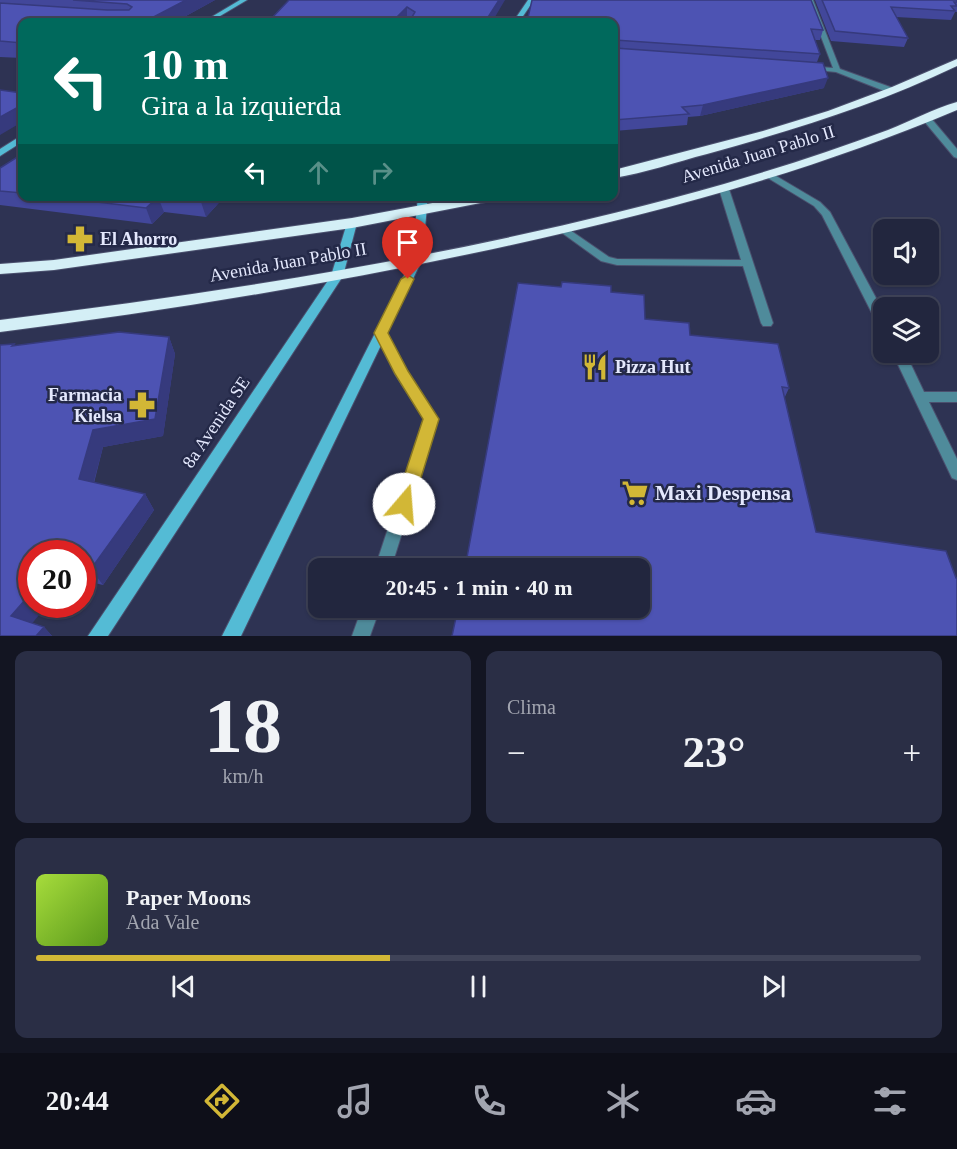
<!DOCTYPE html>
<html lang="es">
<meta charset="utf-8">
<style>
body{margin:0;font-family:Georgia,serif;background:#2a2e45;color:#f1f3f6;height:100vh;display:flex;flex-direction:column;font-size:22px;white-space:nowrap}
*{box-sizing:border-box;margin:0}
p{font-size:20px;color:#a2a5b0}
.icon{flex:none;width:33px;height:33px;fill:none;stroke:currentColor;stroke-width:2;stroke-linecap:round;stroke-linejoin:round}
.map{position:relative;height:636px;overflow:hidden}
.panel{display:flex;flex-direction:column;gap:15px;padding:15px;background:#131522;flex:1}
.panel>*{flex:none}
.banner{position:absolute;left:18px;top:18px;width:600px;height:183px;border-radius:12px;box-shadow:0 2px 4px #0004,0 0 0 2px #3f4358;background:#00695c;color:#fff;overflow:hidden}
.controls{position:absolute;left:873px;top:219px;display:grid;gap:12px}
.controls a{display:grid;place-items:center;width:66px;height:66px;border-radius:12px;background:#22263e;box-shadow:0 2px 4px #0004,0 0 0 2px #3f4358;font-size:30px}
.speed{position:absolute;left:18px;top:540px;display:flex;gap:12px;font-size:30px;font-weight:700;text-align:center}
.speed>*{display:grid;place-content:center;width:78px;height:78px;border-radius:50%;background:#22263e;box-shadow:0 2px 4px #0004,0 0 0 2px #3f4358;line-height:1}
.speed .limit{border:9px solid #d22;background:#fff;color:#111}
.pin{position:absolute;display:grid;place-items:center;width:51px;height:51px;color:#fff;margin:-62px -26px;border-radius:50% 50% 50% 0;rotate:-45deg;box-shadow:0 0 6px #0007}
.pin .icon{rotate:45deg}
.me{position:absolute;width:66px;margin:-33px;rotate:18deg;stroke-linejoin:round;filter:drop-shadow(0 0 4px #0008)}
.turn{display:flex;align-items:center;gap:21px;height:126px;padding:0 24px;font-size:27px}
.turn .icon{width:78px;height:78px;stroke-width:2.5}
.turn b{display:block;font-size:42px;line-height:51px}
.lanes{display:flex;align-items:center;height:57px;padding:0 24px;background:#0003;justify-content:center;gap:30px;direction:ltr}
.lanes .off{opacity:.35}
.big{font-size:45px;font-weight:600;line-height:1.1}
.panel .widget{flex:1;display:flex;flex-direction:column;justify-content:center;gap:9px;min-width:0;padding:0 21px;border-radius:12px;background:#2a2e45}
.panel .dial{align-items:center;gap:0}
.dial b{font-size:78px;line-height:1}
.song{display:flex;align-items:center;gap:18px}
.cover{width:72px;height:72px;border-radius:9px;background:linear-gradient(135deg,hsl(80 70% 55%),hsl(90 70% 35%))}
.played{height:6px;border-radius:3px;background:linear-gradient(90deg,#d2b736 40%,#3f4358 40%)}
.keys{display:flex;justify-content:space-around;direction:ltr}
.heat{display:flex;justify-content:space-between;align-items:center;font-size:33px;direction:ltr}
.panel .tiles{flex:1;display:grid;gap:15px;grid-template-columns:1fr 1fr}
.widget:last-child{grid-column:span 2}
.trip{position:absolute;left:308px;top:558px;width:342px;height:60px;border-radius:12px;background:#22263e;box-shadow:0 2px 4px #0004,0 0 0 2px #3f4358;font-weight:600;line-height:60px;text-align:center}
.tab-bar{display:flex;height:96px;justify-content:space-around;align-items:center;background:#0e0f19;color:#a2a5b0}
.tab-bar .icon{width:42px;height:42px}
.tab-bar .active{color:#d2b736}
.tab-bar b{font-size:27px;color:#f1f3f6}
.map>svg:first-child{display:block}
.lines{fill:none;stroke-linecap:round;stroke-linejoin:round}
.lane-casing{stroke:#4b506e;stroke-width:2}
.street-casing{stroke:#4b506e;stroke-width:2}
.secondary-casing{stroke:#4b506e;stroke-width:2}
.highway-casing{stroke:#4b506e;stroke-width:2}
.lane{fill:#4f8b9b;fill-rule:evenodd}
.street{fill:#4f8b9b;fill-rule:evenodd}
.secondary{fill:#54bbd5;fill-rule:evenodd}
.highway{fill:#d4eff6;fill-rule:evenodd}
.wall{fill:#42479a}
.shaded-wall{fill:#363a7d}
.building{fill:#4d53b3;stroke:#363a7d;stroke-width:1.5}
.route{fill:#d2b736;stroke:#887723;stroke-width:1.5}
.labels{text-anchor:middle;stroke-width:5;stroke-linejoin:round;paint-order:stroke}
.street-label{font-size:18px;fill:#e4e8fd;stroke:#242948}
.poi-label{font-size:18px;font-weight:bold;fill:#e4e8fd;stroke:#242948;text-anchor:start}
.near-poi-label{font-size:21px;font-weight:bold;fill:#e4e8fd;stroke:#242948;text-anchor:start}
</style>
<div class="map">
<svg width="957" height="636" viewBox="0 0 957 636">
<rect width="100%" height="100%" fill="#2e3353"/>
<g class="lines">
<g class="lane-casing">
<path id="lane" d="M771,173L820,202L830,212L884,313V329L878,325L822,215L814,206L768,178V174Z
M724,186L729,189L773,323L771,326H763L761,323L743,266L617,265L601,261L558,230L563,227L567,228L609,257L617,259L741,260L719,189Z
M381,329L385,330L408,372L438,419L391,568H375L424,419L395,374L375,333Z
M892,352H905L924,392H957V402H929L957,459V480L952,478Z
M362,608H380L370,636H352Z"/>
</g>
<g class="street-casing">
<path id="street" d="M807,0H813L840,69L893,88V92H887L836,72L807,69V67L809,66L833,68Z
M924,117H930L957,149V158L954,157L924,121Z"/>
</g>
<g class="secondary-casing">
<path id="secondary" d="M240,0H247L210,22H203Z
M528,0H534L519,22H513Z
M19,137H22V142L0,156V149Z
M418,196H428L422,260L241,636H222L412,260Z
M352,220L357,223L343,276L108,636H88L331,276L347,223Z"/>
</g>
<g class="highway-casing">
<path id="highway" d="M957,59V66C876,105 793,130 707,154C676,162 645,173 614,178V170L763,131L828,111L892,87Z
M957,102V110C801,176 639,218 474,253C317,286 159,312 0,332V320C243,290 488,251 724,184C779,168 834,150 888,130C911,121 933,109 957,102Z
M470,196H503L496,200L352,228L54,270L0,274V264L54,260L352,218Z"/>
</g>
<use href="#lane" class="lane"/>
<use href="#street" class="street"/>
<use href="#secondary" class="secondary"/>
<use href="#highway" class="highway"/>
</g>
<path class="wall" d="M0,0H215L175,22H22V58L0,57Z
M289,0H505L410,20L407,18Z
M532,0L823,30L820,40H815L820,54L817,62L824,88L700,116L688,117L687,125L614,131V22Z
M815,0H957V12H955L951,20L896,17L908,38L904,47L831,41Z
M22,154V196H225L206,217L164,212L152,224L0,205V168Z
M611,292L645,319L690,335L789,388L784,399L452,636Z
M169,337L175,354L163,436L103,447L94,483L145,494L154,510L103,585L82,580V554H32V623L44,627L52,636H0L14,344L15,346Z"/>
<path class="shaded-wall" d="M186,0H215L175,22H144Z
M499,0H505L492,22H485Z
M407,7V18L404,22H392Z
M828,78L824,88L700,116L703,105Z
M22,105V122L0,135V117Z
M206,196H225L206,217L201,202Z
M158,197L164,212L152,224L146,208Z
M169,337L175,354L163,436L103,447L90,496L79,479L93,430Z
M145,494L154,510L103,585L91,569Z
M32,592V604H48L25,632L11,616Z
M44,627L52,636H36Z"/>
<path class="building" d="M73,0H186L144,22H91L65,20L61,22H22V43L0,41V3L107,10H129L132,7L127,4Z
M289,0H499L485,22H409L415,12L407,7L392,22H268Z
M532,0H811L823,30L811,29L820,54L615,40L614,42V22H527Z
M822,0H957V2H954L957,6H951L955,11L891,7L908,38L835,31Z
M614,44L615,48L823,63L828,78L703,105L682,107L689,114L614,120Z
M0,90L22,93V105L0,117Z
M22,154V193L0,191V168Z
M48,196H206L201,202L158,197L146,208Z
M562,282L611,286V292L644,295L645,319L689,323L690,335L778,344L789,388L782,387L816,532L946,551L956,578H957V636H452L458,608H639V568H465L518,283L561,287Z
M119,332L169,337L155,419L93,430L79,479L145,494L91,569L82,566V554H32V592L11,616L44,627L36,636H0V345L14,344L12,346Z"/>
<path class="route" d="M408,275L414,279L388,333L408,371L439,419L413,504L410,510L404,512L397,510L395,504L423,419L395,374L374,333L401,279Z"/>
<defs>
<g id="pharmacy-bare" transform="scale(2.07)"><path d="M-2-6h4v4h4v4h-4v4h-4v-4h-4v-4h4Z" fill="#d2b736" stroke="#242948" stroke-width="2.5" paint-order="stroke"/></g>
<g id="restaurant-bare" transform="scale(2.07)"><path d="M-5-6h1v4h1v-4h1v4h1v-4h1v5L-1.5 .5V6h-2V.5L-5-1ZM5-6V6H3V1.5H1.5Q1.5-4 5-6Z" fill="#d2b736" stroke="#242948" stroke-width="2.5" paint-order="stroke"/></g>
<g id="supermarket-bare" transform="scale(2.07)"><path d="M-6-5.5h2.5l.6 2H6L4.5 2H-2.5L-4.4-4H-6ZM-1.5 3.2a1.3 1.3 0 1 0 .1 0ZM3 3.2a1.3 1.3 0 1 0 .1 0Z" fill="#d2b736" stroke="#242948" stroke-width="2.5" paint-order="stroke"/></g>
</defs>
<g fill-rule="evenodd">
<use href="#pharmacy-bare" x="80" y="239"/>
<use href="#restaurant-bare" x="595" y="367"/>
<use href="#pharmacy-bare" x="142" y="405"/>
<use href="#supermarket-bare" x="635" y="493"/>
</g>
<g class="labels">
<g class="street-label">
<text transform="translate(758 154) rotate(-17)" y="6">Avenida Juan Pablo II</text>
<text transform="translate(288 262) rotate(-10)" y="6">Avenida Juan Pablo II</text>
<text transform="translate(216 422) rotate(-56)" y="6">8a Avenida SE</text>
</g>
<g class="poi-label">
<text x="100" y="245">El Ahorro</text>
<text x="615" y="373">Pizza Hut</text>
<text x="122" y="401" text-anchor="end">Farmacia<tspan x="122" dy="21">Kielsa</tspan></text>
</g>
<g class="near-poi-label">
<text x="655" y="500">Maxi Despensa</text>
</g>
</g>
</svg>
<div class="controls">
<a><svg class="icon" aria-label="sound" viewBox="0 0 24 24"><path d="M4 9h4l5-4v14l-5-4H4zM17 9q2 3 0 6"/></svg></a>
<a><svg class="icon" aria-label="layers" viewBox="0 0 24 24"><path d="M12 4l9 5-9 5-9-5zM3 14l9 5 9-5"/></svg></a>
</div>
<div class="speed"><div class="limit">20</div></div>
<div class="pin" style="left:408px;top:279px;background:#d93025"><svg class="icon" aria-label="arrive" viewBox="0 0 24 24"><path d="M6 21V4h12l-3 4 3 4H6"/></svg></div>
<svg class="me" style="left:404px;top:504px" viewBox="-20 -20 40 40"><circle r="19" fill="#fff"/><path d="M0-13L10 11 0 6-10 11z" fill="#d2b736"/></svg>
<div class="trip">20:45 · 1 min · 40 m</div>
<div class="banner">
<div class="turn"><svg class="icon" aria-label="left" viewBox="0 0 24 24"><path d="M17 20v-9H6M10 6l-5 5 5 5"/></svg><div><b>10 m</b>Gira a la izquierda</div></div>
<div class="lanes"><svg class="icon" aria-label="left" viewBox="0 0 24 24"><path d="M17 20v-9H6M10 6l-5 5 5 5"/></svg><svg class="icon off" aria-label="ahead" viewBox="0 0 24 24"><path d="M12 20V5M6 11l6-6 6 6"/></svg><svg class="icon off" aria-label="right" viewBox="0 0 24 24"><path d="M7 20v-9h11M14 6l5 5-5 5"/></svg></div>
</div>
</div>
<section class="panel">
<div class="tiles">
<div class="widget dial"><b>18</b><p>km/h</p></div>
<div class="widget"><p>Clima</p>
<div class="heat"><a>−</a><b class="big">23°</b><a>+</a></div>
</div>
<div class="widget">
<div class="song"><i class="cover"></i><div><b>Paper Moons</b><p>Ada Vale</p></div></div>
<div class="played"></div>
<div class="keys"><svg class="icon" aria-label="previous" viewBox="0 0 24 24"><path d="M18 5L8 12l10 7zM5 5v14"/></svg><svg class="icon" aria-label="pause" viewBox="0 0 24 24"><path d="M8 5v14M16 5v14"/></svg><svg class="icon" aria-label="next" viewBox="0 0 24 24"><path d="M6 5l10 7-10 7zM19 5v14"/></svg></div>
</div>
</div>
</section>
<nav class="tab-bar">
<b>20:44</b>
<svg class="icon active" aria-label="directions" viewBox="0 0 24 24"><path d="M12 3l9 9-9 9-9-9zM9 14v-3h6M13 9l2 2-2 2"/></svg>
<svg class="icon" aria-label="music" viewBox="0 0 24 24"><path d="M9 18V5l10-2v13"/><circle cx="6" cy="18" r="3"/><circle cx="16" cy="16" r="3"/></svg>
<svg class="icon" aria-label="phone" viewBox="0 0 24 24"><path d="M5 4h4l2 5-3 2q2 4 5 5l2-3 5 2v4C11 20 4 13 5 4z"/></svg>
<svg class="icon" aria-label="climate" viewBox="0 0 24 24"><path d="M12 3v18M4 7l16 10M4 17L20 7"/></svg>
<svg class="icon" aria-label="car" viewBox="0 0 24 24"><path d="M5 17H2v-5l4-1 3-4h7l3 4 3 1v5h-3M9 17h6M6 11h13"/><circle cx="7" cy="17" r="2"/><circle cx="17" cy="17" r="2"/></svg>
<svg class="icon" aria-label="filters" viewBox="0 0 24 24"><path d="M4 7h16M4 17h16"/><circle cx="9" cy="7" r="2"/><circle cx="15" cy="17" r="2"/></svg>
</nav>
